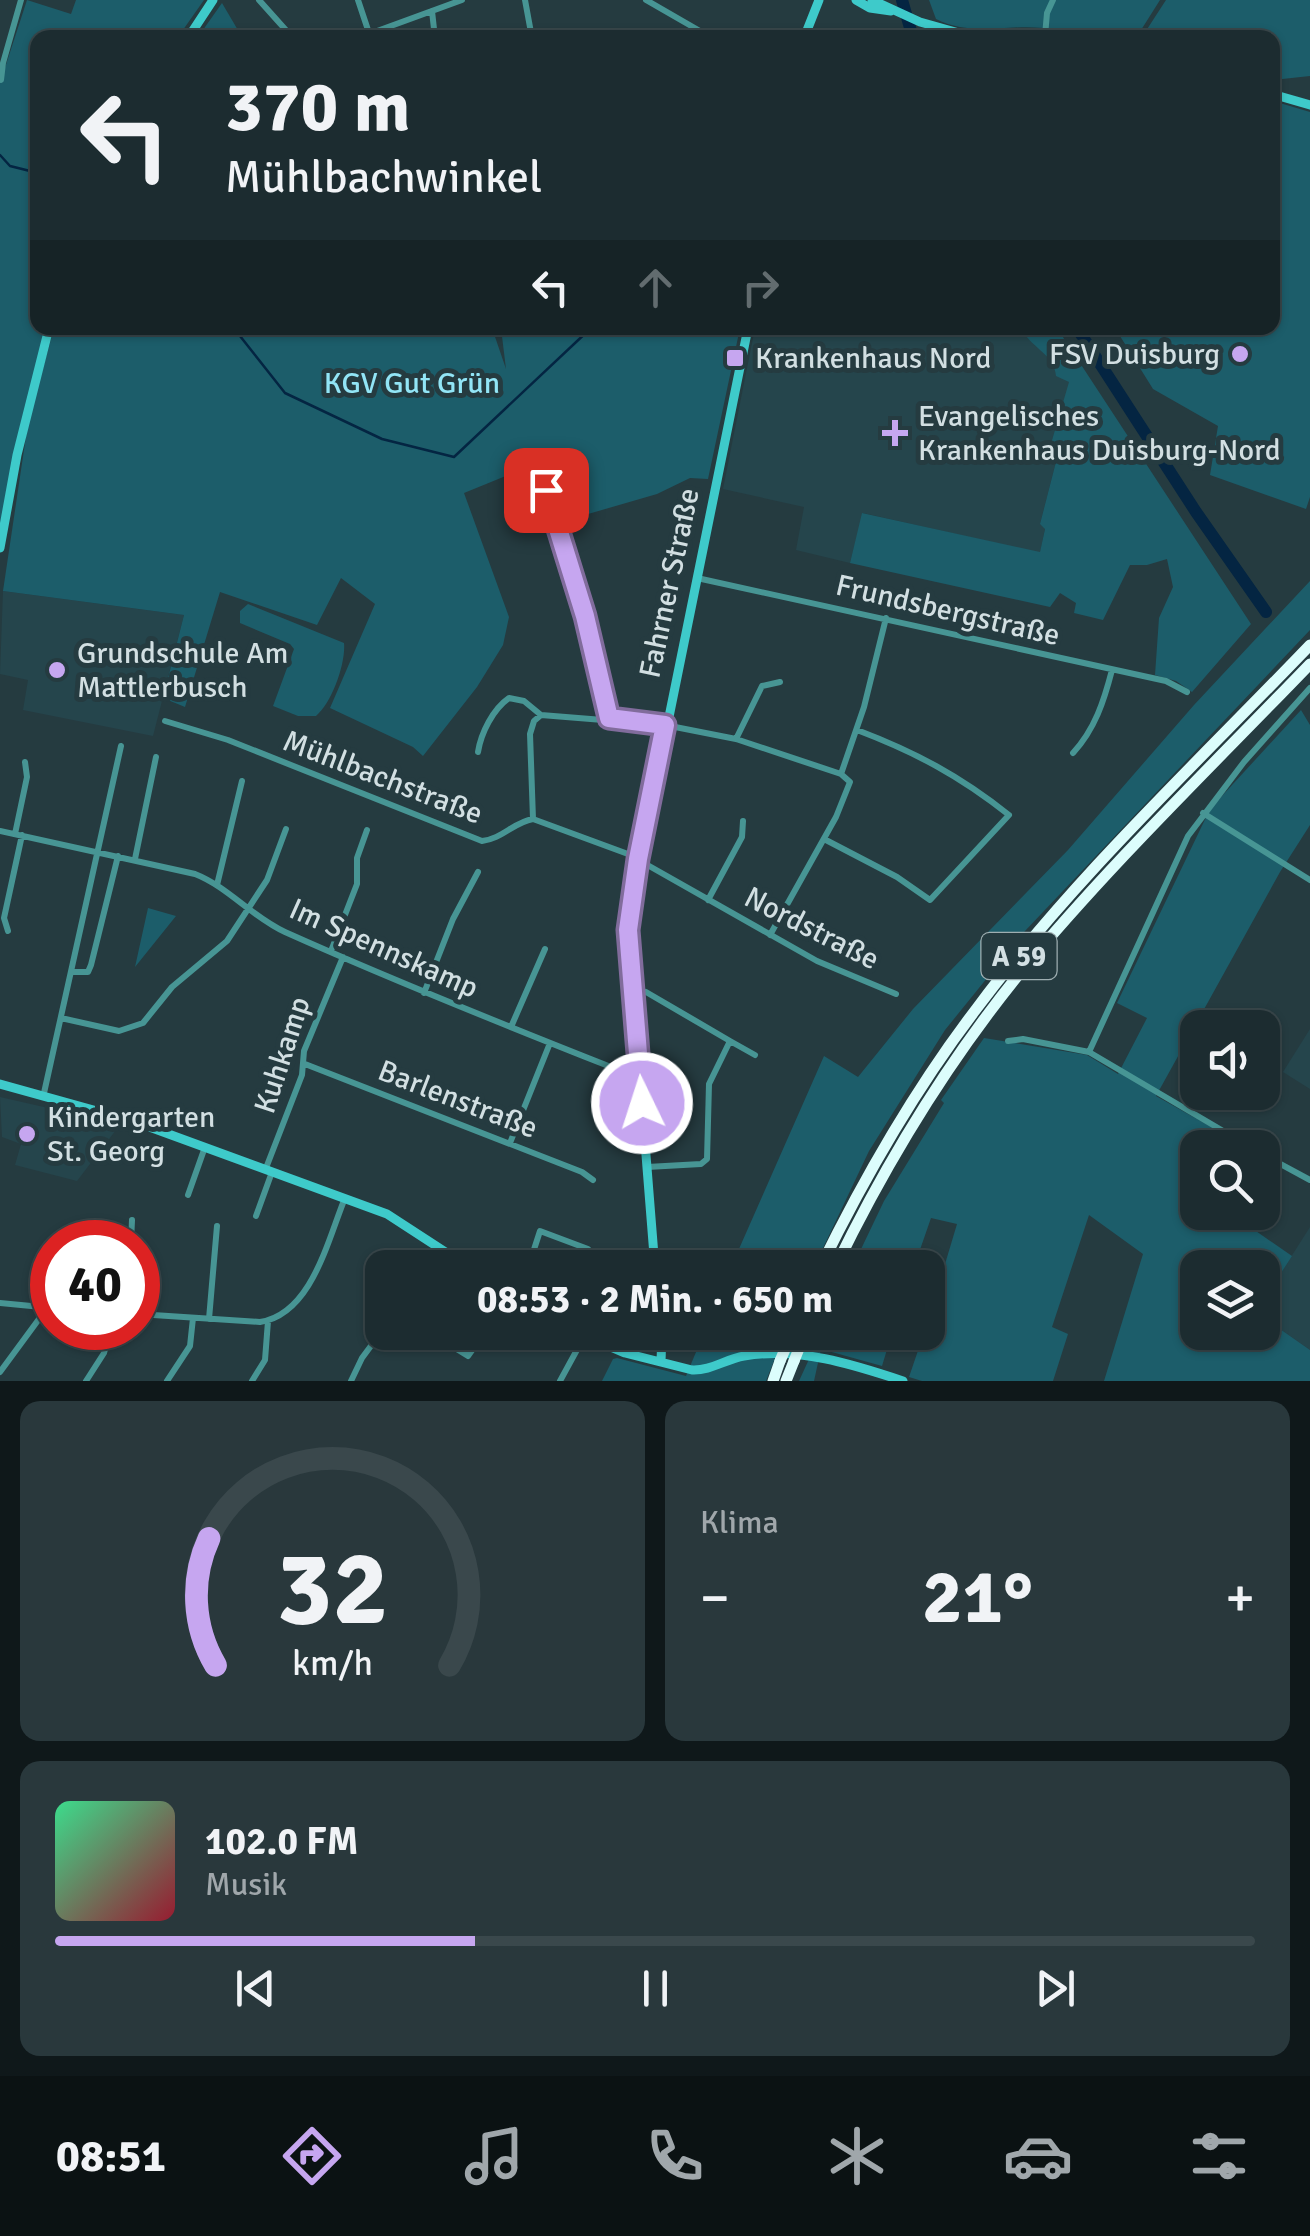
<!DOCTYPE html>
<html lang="de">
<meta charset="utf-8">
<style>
body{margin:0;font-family:Signika,sans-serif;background:#29383c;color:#f1f3f6;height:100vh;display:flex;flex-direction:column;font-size:38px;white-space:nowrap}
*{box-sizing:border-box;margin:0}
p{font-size:32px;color:#a0a7ab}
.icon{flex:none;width:55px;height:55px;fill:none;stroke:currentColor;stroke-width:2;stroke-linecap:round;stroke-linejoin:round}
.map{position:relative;height:1381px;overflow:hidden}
.drawer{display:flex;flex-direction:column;gap:20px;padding:20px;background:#0f181a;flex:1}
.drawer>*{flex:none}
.guide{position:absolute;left:30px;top:30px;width:1250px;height:305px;border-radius:20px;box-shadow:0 2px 8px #0004,0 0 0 2px #3a484c;background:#1c2c30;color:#f1f3f6;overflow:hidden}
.fabs{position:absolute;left:1180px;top:1010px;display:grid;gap:20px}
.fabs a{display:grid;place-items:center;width:100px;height:100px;border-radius:20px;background:#1c2c30;box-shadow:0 2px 8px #0004,0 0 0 2px #3a484c;font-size:50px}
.speed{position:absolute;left:30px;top:1220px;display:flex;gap:20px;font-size:50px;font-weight:700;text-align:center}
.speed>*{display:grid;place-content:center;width:130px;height:130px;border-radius:50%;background:#1c2c30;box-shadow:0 2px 8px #0004,0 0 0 2px #3a484c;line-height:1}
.speed .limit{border:15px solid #d22;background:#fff;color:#111}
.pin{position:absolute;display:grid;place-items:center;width:85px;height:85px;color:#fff;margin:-42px;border-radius:20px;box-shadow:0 5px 15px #0006}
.me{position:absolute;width:110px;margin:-55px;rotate:356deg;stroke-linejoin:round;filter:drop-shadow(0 0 8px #0008)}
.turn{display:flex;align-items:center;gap:35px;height:210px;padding:0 30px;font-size:45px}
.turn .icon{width:130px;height:130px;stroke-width:2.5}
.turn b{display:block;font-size:70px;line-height:85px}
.lanes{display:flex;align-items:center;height:95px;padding:0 30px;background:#0003;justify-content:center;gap:50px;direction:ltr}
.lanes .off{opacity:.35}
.big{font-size:75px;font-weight:700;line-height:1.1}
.drawer .card{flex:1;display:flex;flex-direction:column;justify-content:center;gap:15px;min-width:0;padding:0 35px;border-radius:20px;background:#29383c}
.drawer .dial{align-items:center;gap:0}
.dial svg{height:260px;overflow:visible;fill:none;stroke:#3a484c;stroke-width:7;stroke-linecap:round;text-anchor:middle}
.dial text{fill:#f1f3f6;stroke:none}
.song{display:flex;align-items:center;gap:30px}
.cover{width:120px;height:120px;border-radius:15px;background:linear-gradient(135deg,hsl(150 70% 55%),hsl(350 70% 35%))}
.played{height:10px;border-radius:5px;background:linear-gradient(90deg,#c6a6f0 35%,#3a484c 35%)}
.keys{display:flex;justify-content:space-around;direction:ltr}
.heat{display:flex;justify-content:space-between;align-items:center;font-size:55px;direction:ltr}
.drawer .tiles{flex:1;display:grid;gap:20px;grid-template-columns:1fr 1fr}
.card:last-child{grid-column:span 2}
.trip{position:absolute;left:365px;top:1250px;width:580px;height:100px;border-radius:20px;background:#1c2c30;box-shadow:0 2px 8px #0004,0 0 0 2px #3a484c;font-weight:700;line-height:100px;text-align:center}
.menu{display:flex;height:160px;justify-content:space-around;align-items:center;background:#0b1213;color:#a0a7ab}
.menu .icon{width:70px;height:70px}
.menu .current{color:#c6a6f0}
.menu b{font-size:45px;color:#f1f3f6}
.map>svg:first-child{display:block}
.built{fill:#25454c}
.green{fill:#1c5d6a}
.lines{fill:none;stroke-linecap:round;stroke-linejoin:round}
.stream{stroke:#042542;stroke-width:2.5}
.river{stroke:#042542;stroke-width:12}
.street{stroke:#479594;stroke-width:6}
.secondary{stroke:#3ecaca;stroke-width:9}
.highway{stroke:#dcfdfc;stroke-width:11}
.highway-bridge{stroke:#dcfdfc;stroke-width:11}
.route-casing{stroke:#816c9c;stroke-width:25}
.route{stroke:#c6a6f0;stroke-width:18}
.poi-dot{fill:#c6a6f0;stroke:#253b40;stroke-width:4}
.labels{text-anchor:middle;stroke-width:10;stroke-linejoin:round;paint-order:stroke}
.shield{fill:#253b40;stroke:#9eaeb1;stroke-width:2.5}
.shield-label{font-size:28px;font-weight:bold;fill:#d2dfe2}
.poi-label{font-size:30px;fill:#d2dfe2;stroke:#253b40;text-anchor:start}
.park-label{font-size:30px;fill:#92e5f6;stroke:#253b40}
.street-label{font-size:30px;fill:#d2dfe2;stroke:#253b40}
</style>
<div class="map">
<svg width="1310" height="1381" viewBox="0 0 1310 1381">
<rect width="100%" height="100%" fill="#253b40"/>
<path class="built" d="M755,328H1021L1070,382L1050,447L1058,454L1040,524L1045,528L1040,553L863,513L850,563L796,550L804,507L723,489Z
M3,591L184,615L153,736L23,710L28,680L0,674Z
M1310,1029V1089L1283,1072Z
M0,1097L79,1115L119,1126L77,1181L15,1165L21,1144L2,1137Z
M1310,1227V1350L1263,1317V1301Z"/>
<path class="green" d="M27,0L71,14L76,0H204L178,37L38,38V328H47L0,536V83Z
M929,0H1160L1136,38C1104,37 1075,31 1043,28C1006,24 972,37 936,19Z
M1166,0H1310V76L1273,80L1272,38L1142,37Z
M222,3L242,37H198Z
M1273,101L1310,112V497L1306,509L1210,475L1218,426L1153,389L1115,328H1272Z
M54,328H492L506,369L501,328L530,331L563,328H740L708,479L690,478L657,494L564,521L545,460L464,493L509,617L503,645L477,687L423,756L413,747L330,708L375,604L341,578L317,625L220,592L185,707L163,698L184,615L3,591L28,423Z
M1021,328H1057L1251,624L1192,692L1176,681L1155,675L1159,618L1173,587L1167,559L1147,565H1130L1103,620L1074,613L1076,603L1060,593L1050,607L850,563L862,513L1040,552L1045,529L1040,524L1058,454L1050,447L1069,382L1056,376C1055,355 1029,346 1021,328Z
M1310,581V630L1025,931L945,1030L869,1151L814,1267H731L824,1056L858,1077L913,1009L1068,850L1194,705Z
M248,604L344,643C346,663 332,703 316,716H298L273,706L294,649L290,644L240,623V611Z
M1301,710L1310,725V825L1280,872L1156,1096L1247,1147L1198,1148V1212L1230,1213L1292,1256L1263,1301L1262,1268H1198V1332H1262L1263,1317L1310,1350V1381H1104L1143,1254L1089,1215L1052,1327L1068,1334L1053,1381H922L909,1377L924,1333L928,1332V1321L957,1224L931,1218L914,1267L852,1268L884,1201L944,1103L941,1100L984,1038L1087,1055L1118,1074L1147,1018L1117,1003L1210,809Z
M148,908L176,916L135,967Z
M704,1333H785L766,1381H602L613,1359L617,1358L686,1376Z
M821,1333H892L882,1366L821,1349L814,1381H799Z"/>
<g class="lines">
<path class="stream" d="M896,32L910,29
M0,155L10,166L38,173
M227,328L240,336L285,393L382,439L454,457L591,328"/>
<path class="river" d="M902,0L913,38
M1077,328L1196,512L1266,612"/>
<path class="street" d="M259,0L293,38
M358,0L369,33
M525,0L532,38
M646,0L712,38
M432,11L435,38
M1045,36L1047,13L1053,0
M358,38L462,0
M1,80L3,63L21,0
M537,459L579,596L609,718
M697,578L1166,681L1187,692
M165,721L228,740L482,841C502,839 514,822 533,819L628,854L817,961L896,994
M736,739L762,686L780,682
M478,752C481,733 493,709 509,698L524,701L541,715
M1073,753C1095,729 1104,701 1112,670
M841,774L864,707L886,618
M1203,813L1310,880
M533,819L530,734L534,721L541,715L665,725L736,739L841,774L850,782L836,817L770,935
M0,831L195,874C228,887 252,917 285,932C392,980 502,1024 611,1067L639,1071
M15,834L27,777L25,762
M824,839L897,877L930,900L1009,815C960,776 915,752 857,730
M135,859L156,757
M217,885L242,781
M708,900L742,837L743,821
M8,931L4,918L22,835
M331,951L357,884V858L367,830
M71,972H88L91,965L118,856
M634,990L646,992L730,1041L709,1084L707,1159L701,1164L647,1167
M424,993L453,919L478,872
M61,1018L119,1031L143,1023L172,987L227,941L267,880L286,829
M511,1027L545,949
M730,1041L755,1055
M1008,1041L1023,1039L1089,1052L1252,1148
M1089,1052L1188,836L1244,762L1310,688
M305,1064L582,1172L593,1180
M44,1093L121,746
M510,1143L550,1043
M1262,1154L1310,1180
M266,1168L302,1075L304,1051L343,957
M188,1195L205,1147
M256,1216L272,1172
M131,1242L132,1220
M530,1263L543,1268
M528,1268L540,1231L588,1249
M0,1303L52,1308
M138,1314L260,1322C312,1314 328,1239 345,1198
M209,1319L217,1226
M429,1332L468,1356L485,1332
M0,1372L39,1319L43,1307
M86,1381L104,1353L111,1328
M167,1381L190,1346L193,1318
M252,1381L265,1360L268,1321
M351,1381L362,1358L382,1331
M560,1381L584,1337"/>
<path class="secondary" d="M856,0L870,8L891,11
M872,0L920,22L959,33L1057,38
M188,38L213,0
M804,38L819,0
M1272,94L1310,105
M0,548L17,455L49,328
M0,1084L133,1121L387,1214L470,1268
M655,1268L628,929L630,909L748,328
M576,1332L625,1353L692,1370C710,1371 726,1359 744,1356C799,1347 852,1364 903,1381
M661,1362L662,1332"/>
<path class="highway" d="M820,1268C865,1176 915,1089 977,1008C1075,877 1197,763 1310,645
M835,1268C886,1163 946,1064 1020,973C1110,864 1213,765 1310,664
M800,1346L806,1332
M786,1347L792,1332
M773,1381L780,1361
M786,1381L794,1361"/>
<path class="highway-bridge" d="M780,1361L786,1347
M794,1361L800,1346"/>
</g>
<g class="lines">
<g class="route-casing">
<path id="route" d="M546,490L585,616L609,718L665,725L638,859L628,930L642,1103"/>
</g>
<use href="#route" class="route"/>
</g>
<g class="poi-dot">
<circle cx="1240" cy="354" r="10"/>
<rect x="725" y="348" width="20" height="20" rx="5"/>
<path d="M890 418h10v10h10v10h-10v10h-10v-10h-10v-10h10z"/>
<circle cx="57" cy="670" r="10"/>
<circle cx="27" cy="1134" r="10"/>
</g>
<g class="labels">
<rect class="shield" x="981.5" y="933" width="75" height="46" rx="8"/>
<g class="shield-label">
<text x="1019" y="966">A 59</text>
</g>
<g class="poi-label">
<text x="1220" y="364" text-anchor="end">FSV Duisburg</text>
<text x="755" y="368">Krankenhaus Nord</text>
<text x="918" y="426">Evangelisches<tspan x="918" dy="34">Krankenhaus Duisburg-Nord</tspan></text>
<text x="77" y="663">Grundschule Am<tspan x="77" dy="34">Mattlerbusch</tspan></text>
<text x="47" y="1127">Kindergarten<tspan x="47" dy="34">St. Georg</tspan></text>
</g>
<g class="park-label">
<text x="412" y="393">KGV Gut Grün</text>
</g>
<g class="street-label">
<text transform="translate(669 583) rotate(-78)" y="10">Fahrner Straße</text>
<text transform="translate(948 610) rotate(13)" y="10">Frundsbergstraße</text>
<text transform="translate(383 777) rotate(21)" y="10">Mühlbachstraße</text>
<text transform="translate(812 928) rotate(27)" y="10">Nordstraße</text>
<text transform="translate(384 948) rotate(24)" y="10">Im Spennskamp</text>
<text transform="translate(282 1055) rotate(-72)" y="10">Kuhkamp</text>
<text transform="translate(458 1099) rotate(21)" y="10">Barlenstraße</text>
</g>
</g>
</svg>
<div class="fabs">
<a><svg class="icon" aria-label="sound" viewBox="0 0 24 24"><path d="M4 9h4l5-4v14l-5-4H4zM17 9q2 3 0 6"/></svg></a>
<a><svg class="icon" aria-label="search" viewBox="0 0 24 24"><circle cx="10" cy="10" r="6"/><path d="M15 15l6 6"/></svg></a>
<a><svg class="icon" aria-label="layers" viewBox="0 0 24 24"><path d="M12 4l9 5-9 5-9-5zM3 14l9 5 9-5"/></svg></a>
</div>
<div class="speed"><div class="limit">40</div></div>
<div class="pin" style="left:546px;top:490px;background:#d93025"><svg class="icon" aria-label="arrive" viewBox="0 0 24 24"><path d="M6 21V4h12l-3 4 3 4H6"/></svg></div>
<svg class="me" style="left:642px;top:1103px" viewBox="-20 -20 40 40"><circle r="17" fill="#c6a6f0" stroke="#fff" stroke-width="3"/><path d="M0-11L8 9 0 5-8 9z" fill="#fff"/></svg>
<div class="trip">08:53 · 2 Min. · 650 m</div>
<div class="guide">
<div class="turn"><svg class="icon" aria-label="left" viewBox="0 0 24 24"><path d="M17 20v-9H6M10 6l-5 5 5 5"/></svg><div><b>370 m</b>Mühlbachwinkel</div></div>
<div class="lanes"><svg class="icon" aria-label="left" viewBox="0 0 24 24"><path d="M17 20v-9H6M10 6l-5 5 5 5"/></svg><svg class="icon off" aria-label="ahead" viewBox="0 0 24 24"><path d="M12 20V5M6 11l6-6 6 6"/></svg><svg class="icon off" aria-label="right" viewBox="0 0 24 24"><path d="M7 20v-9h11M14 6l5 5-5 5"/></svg></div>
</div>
</div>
<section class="drawer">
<div class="tiles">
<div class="card dial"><svg viewBox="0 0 100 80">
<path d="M14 69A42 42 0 1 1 86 69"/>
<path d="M14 69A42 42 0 0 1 12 30" stroke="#c6a6f0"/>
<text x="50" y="56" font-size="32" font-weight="700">32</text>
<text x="50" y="72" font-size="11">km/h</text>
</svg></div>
<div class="card"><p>Klima</p>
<div class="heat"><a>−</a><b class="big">21°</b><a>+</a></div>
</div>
<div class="card">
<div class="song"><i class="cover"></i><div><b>102.0 FM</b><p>Musik</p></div></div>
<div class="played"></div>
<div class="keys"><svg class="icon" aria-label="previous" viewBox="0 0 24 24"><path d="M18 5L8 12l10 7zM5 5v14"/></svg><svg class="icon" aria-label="pause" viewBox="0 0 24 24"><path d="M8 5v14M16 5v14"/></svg><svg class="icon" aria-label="next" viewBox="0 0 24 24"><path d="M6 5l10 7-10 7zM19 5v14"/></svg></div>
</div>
</div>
</section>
<nav class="menu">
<b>08:51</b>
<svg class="icon current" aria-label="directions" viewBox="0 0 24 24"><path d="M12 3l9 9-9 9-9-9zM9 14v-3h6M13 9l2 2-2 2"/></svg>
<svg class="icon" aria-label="music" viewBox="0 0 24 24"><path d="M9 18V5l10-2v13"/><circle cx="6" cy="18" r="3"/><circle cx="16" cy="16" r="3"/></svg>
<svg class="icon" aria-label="phone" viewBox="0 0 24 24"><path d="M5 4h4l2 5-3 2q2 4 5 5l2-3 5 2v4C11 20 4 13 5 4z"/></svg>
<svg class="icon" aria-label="climate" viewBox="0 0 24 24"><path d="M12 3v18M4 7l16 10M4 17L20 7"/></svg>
<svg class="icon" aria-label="car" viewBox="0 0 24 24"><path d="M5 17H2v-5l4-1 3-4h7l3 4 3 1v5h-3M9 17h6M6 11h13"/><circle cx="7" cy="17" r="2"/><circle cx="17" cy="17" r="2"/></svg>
<svg class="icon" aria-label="filters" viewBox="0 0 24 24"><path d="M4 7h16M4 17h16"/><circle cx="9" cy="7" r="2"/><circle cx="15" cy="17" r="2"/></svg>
</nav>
